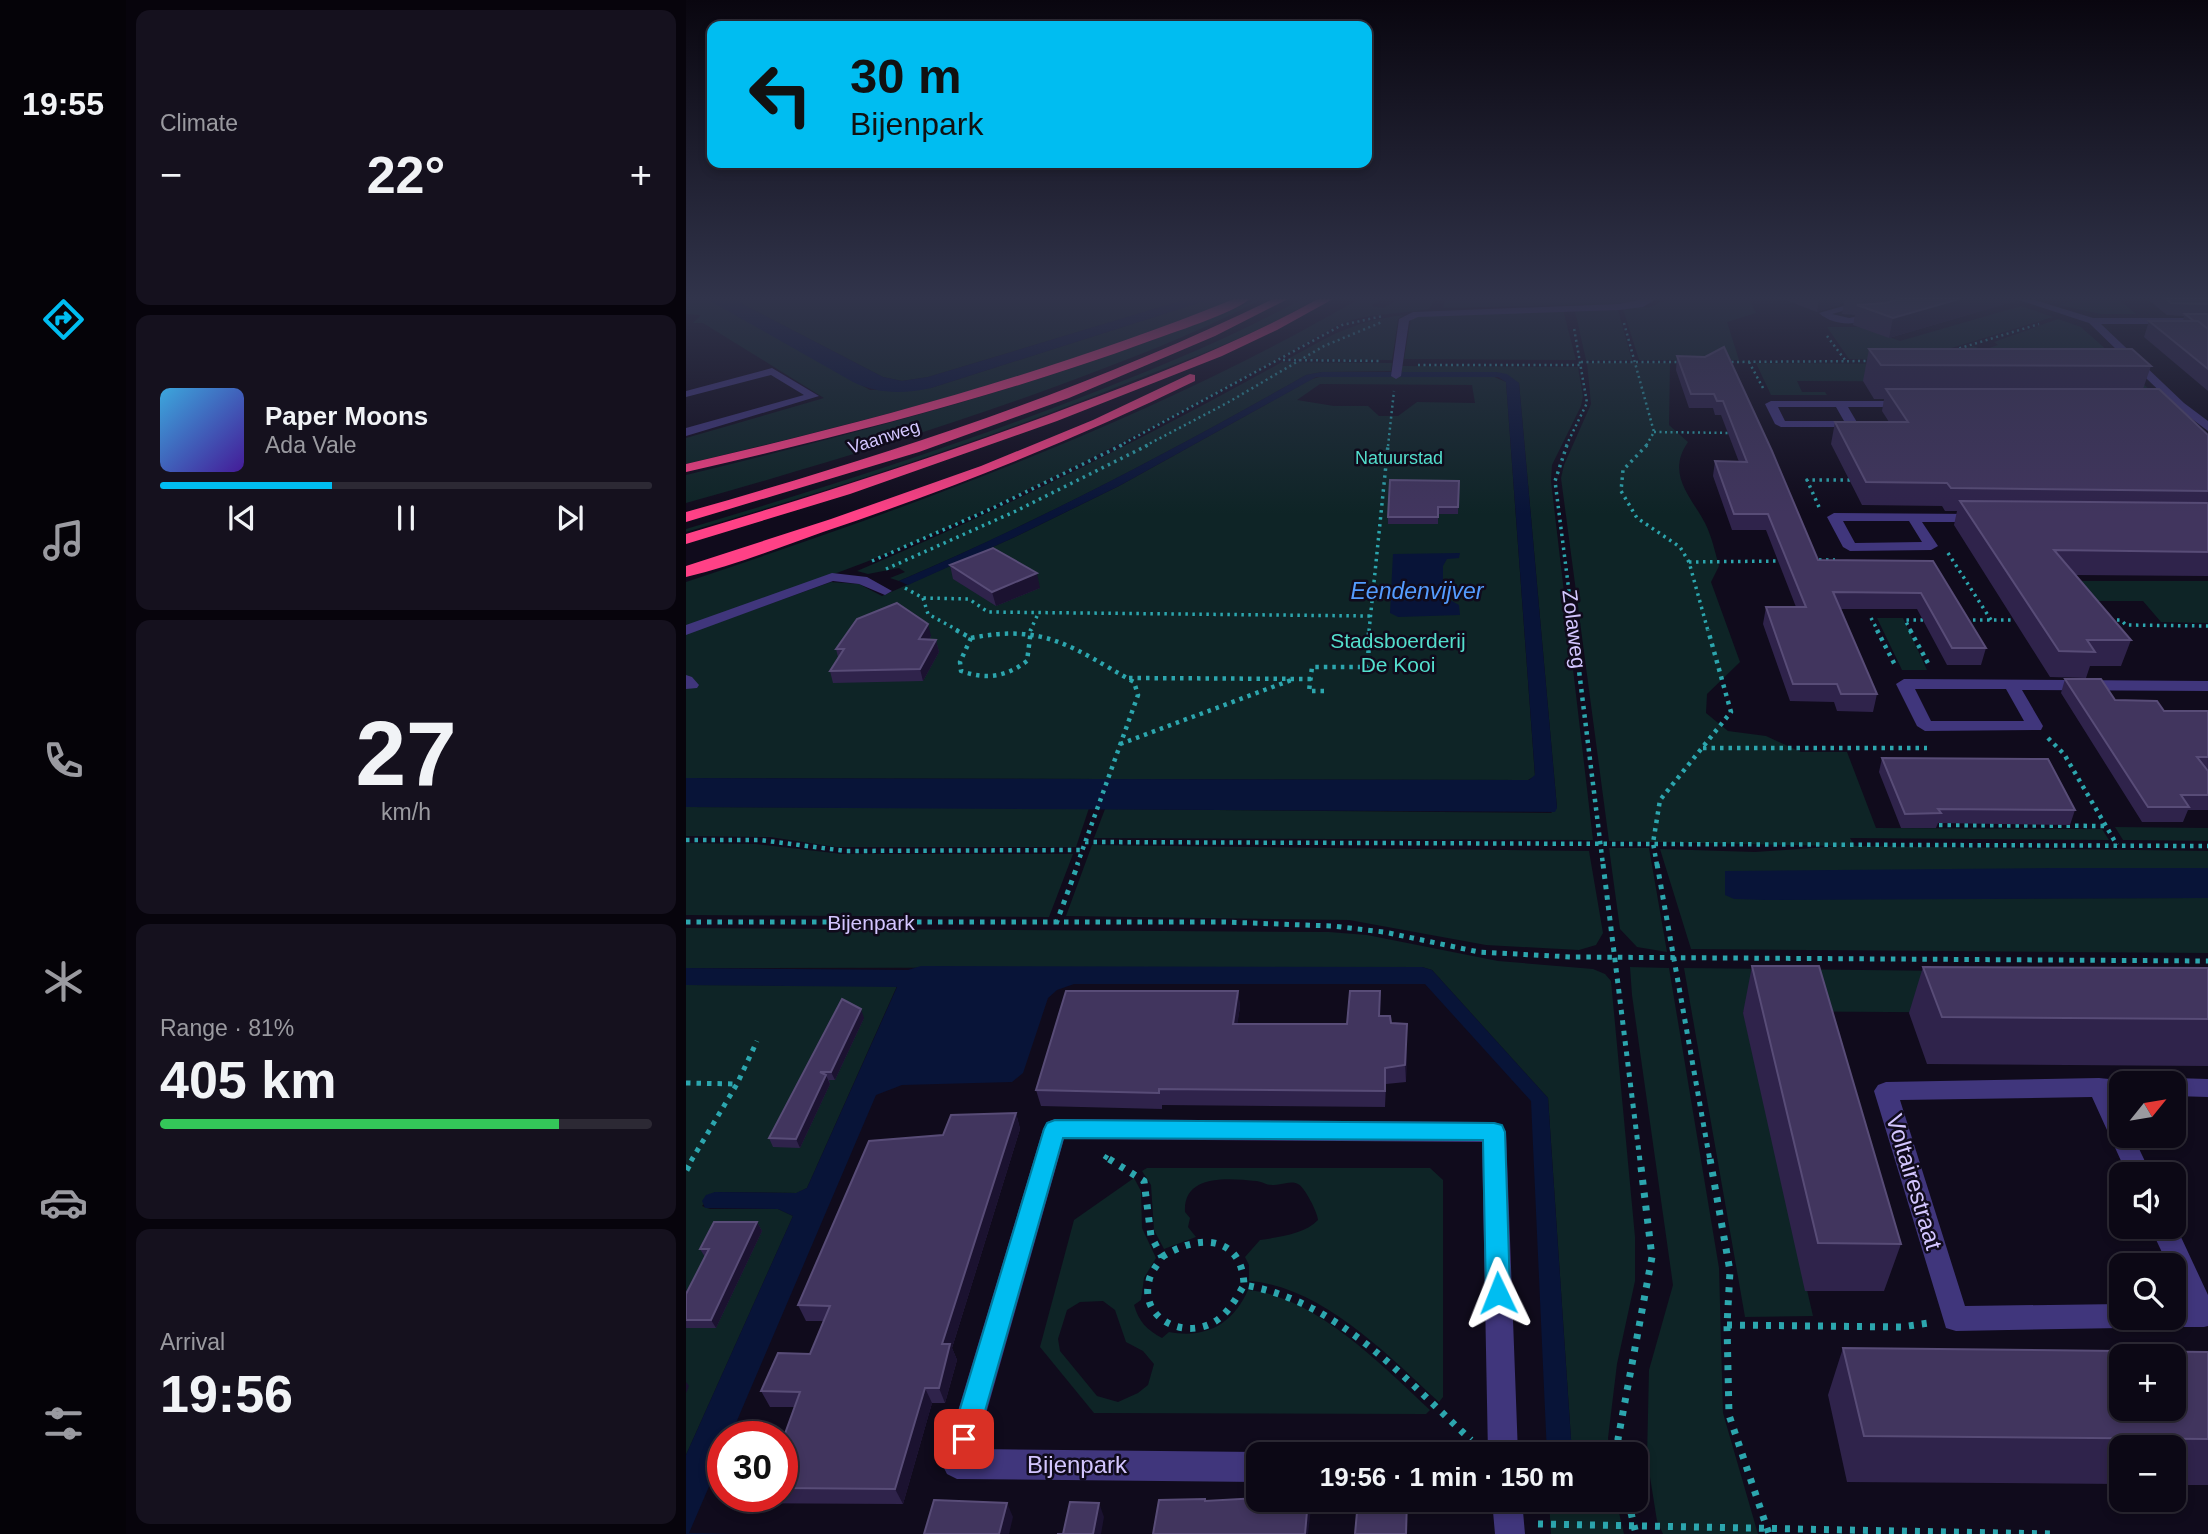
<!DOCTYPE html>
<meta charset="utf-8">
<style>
body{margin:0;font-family:Arial,sans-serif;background:#15111e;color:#f1f3f6;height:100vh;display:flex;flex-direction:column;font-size:26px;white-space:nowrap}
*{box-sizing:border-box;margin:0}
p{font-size:23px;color:#9a9aa0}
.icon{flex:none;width:38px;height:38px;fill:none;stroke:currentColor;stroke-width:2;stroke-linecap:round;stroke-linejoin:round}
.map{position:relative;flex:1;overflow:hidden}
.panel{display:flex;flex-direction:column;gap:10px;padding:10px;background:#07040c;width:560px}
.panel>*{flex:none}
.guide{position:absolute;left:21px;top:21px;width:665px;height:147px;border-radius:14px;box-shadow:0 4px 10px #0003,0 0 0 2px #2c2934;background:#00bdf1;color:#111;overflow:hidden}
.needle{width:46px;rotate:60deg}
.tools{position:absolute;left:1423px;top:1071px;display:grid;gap:14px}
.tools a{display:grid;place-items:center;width:77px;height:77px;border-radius:14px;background:#0c0815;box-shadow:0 4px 10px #0003,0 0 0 2px #2c2934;font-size:35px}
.speed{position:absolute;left:21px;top:1421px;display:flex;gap:14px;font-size:35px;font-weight:700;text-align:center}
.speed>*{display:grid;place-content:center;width:91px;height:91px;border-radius:50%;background:#0c0815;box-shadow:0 4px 10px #0003,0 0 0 2px #2c2934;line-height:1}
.speed .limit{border:10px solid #d22;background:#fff;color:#111}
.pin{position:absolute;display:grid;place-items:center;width:60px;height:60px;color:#fff;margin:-30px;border-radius:14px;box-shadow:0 4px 10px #0006}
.me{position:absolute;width:77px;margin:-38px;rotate:358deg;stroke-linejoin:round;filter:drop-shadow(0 0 5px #0008)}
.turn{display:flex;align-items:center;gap:24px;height:147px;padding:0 28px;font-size:32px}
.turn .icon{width:91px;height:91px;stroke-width:2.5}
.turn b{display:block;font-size:49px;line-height:60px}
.big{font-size:52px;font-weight:600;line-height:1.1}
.panel .widget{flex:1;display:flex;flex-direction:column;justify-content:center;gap:10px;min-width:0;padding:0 24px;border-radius:14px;background:#15111e}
.panel .dial{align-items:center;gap:0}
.dial b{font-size:91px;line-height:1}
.song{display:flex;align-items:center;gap:21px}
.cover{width:84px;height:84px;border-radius:10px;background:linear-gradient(135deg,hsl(200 70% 55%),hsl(260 70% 35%))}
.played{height:7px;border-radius:4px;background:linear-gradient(90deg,#00bdf1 35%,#2c2934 35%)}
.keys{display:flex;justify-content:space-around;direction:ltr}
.heat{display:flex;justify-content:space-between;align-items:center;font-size:38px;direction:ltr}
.charge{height:10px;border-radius:5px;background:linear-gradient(90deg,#34c759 81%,#2c2934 0)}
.trip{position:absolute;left:560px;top:1442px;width:402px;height:70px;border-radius:14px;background:#0c0815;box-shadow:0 4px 10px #0003,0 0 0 2px #2c2934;font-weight:600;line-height:70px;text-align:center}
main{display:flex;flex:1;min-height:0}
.tabs{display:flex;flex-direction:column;width:126px;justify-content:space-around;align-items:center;background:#050308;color:#9a9aa0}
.tabs .icon{width:49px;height:49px}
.tabs .on{color:#00bdf1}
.tabs b{font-size:32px;color:#f1f3f6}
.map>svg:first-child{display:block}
.green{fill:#0e2426;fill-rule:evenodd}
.water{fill:#081438}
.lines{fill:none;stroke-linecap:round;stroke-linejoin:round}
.path-far4{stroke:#2ca6ae;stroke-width:2.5;stroke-dasharray:2 3.5;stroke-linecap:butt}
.path-far3{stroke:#2ca6ae;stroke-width:3.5;stroke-dasharray:2.5 4.5;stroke-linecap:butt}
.path-far2{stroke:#2ca6ae;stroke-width:4.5;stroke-dasharray:3.5 5;stroke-linecap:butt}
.path-far1{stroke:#2ca6ae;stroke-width:5;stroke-dasharray:4.5 6;stroke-linecap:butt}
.path{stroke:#2ca6ae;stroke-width:7;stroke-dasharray:5 8;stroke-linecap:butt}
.lane{fill:#40367c;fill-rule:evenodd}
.street{fill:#40367c;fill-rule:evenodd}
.highway{fill:#ff4186;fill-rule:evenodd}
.wall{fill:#2f234b}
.shaded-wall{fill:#1b1230}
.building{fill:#41355e;stroke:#584c77;stroke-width:2;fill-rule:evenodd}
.route{fill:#00bdf1;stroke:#007b9d;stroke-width:2}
.labels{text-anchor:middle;stroke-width:5;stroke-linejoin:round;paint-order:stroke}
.far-street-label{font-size:18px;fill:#d3c6ff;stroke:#100b1c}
.far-park-label{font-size:18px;fill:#53decc;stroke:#100b1c}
.street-label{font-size:21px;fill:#d3c6ff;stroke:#100b1c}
.park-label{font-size:21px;fill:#53decc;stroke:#100b1c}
.water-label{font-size:23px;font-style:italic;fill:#549cff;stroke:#100b1c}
.near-street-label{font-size:24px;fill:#d3c6ff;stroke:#100b1c}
</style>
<main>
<nav class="tabs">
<b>19:55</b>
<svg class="icon on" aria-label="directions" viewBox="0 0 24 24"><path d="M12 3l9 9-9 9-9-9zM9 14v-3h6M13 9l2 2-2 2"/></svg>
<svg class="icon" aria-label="music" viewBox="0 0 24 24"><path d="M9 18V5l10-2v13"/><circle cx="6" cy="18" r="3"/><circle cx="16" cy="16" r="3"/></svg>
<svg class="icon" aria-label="phone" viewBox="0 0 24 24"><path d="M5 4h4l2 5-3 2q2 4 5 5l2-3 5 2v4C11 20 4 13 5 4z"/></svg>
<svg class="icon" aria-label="climate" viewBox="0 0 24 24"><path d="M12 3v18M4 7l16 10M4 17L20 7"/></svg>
<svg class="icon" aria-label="car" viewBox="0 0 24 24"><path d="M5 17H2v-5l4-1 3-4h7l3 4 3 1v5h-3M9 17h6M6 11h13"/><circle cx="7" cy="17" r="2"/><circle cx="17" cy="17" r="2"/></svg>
<svg class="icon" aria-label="filters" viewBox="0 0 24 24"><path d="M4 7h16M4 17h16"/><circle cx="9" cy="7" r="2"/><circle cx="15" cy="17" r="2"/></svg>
</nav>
<section class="panel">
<div class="widget"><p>Climate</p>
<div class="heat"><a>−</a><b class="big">22°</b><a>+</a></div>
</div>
<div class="widget">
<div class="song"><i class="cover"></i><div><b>Paper Moons</b><p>Ada Vale</p></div></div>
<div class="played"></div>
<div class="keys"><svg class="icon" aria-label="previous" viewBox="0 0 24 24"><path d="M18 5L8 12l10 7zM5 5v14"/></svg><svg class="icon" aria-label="pause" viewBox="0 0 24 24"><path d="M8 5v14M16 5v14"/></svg><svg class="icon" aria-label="next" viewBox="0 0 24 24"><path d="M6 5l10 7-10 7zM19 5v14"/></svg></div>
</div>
<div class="widget dial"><b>27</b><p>km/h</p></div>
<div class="widget"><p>Range · 81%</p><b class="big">405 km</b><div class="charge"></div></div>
<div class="widget"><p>Arrival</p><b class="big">19:56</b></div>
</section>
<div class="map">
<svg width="1522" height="1534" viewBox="0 0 1522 1534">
<rect width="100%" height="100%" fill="#100b1c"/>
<path class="green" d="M0,299H21L184,390L245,388L525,299H548C372,374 185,419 0,464V438L138,398L17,323H7L15,315L0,314Z
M52,299H501L242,377L216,381L197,377L58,305Z
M572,299H576C510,334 441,360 371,386C249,431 125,468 0,503V475C193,428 388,376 572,299Z
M616,299H630C571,334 505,358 441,383C297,441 149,489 0,532V529C131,490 261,449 388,400C466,370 543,339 616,299Z
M673,299H696L685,306L698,308L712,299H749L743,309C711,315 681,312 650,326C508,406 365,483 215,548C145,577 72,601 0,626V582C231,505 462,421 673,299Z
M759,299H958L931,304L757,308Z
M983,299H1063L1070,313L1041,322L1053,360H953L937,309L964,307Z
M1394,299H1432L1450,314H1415L1372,305Z
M1335,306L1367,317L1226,360L1163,359L1141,327H1175L1214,341Z
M877,310L890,360L718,359L725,319L732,316Z
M932,310L946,360H900L889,311Z
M718,315L712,319L706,360L602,359C646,335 667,321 718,315Z
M1372,319L1395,327L1433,361L1243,360L1287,346L1297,350L1312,345L1308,342Z
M596,362L706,363L705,371L636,372L620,375C488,450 354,521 213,581L204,578L219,572L213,568L182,574L171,571C317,509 458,439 596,362Z
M901,363H984L983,425L1002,442C980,474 1004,495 1019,523C1026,537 1029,552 1033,566L1025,582L1054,662L1021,694L1020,713L1042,731L1080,736L1115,752H1161L1190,828L1416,829L1423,840L1164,838L1169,846L1522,851V868L1273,870L1048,899L1522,898V953L1005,949L974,849L1069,852L1156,846L923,841L875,478L878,465L905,404Z
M1070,363L1437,365L1467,393H1448L1436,382L1111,381L1116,392H1139L1141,395H1085Z
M716,366L892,367L897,396L895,406L866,465L865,481L907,840L408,838L419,809L865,813L871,808L833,383L810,372H716Z
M638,376H806L820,382L849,776L842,780L0,778V634L145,582L173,584L196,596L329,537L433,486L626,379ZM634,384L786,385L789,403L731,402L712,416H693L682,406H648L611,400Z
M1385,581H1522V623L1475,622L1457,601H1401Z
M1191,618H1217L1241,670H1216Z
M0,807L403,808L390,847H150L84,837L0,836Z
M1429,827L1522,828V841L1437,840Z
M0,843L70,844L156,854H387L363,917L0,915Z
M406,845L903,851L917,933L910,945L893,950L800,945L663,920L380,916Z
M923,848H963L981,952L951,947L934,929Z
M0,928L643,932L681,935L812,961L907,969L919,974L925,981L949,1237V1281L931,1364L922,1438L924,1454H886L862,1098L746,970L736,967L0,968Z
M944,967L983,968L1033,1268L1037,1413L1072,1534H977L971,1521L961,1458L963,1370L987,1285L946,995Z
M998,968L1522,974V1014L1057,1011L1127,1316L1059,1317Z
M0,985L211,986L121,1188L111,1193L29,1192L16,1206L24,1209H92L107,1216L0,1455Z
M461,1168H744L757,1180V1397L753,1402C702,1355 635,1286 563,1281V1265L559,1257L574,1240C593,1237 619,1234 632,1220C632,1213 618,1186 612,1184C603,1180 595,1186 586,1185C580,1185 575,1181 570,1181C542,1178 497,1174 499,1212L504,1218L502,1227L510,1237L478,1249L468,1230L465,1185L456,1171Z
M448,1178L455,1191L456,1228L470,1258L458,1278L455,1300L448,1305C453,1322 461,1330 476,1338L483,1332C520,1339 547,1324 562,1290C629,1296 697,1366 744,1410L740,1414L408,1413L354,1347L388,1220ZM417,1301L429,1310L440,1342L457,1351L468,1364L462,1385L452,1393L432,1402L411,1396L374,1351L372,1339L381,1310L394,1302Z
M863,1500H930L938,1534H865Z"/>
<path class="water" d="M21,299H52L58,305L197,377L216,381L242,377L501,299H525L245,388C217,394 192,394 167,382Z
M636,372H810L821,374L833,383L871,808L869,812L0,807V778L843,780L849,775L820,382L812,377H630L433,486L329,537L222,585L213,581C353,521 488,450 620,375Z
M774,553L773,558L761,559L757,566V596L773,605L774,615L712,617L704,613L707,554Z
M1366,868H1522V898L1079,900L1048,899L1039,895V871Z
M235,966L736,967L746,970L862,1098L886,1454H861L845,1101L739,984H388L371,990L362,998L337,1073L326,1082L216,1085L190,1095L44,1437H37V1454L3,1533L48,1534H0V1455L107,1216L92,1209L19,1208L16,1201L20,1195L29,1192L110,1193L121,1188L211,987L0,985V968L222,970Z"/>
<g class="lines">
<path class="path-far4" d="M938,323L968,432L960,446
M1141,336L1159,360
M1268,350L1353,324
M597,360L694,361
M895,362H996
M1040,362L1185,361
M1063,362L1077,388
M732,365H896
M968,432L1048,433
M433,446L656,325L697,316
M459,446L541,403L638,346L696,322
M702,446L708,391
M880,446L901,403L888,328"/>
<path class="path-far3" d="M881,445L869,481L888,631
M961,445L937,470L935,491L951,518L994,547L1003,562L1022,631
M1133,507L1121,480H1167
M1262,553L1305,620
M1126,560H1149
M186,561L307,508L436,445
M1003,562L1096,561
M200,569L330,511L462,445
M219,588L237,598L283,599L302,612L684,616
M237,598L242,614L273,631
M1185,618L1192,631
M1280,620H1331
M1424,620H1435L1440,625L1522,626
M344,631L352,614
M683,631L702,445
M1225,631L1219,620H1240"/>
<path class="path-far2" d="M270,630L285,638C359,623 387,648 448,682L452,695L391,865
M888,630L917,865
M1191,630L1210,667
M1224,630L1243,665
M285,638L274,662L275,671C300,680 320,677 341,661L345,630
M682,670L683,630
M443,678L625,679
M638,691H623L626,667H682
M1362,738L1378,754L1431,845
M434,744L608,679
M1017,748H1241
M1253,825L1421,826
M0,840H74L160,851L395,850
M399,842L1522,846
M971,865L967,843L974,800L1045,712L1022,630"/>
<path class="path-far1" d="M917,864L954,1161
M971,864L1024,1161
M0,922H538L646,926L698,932L793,952L885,957L1522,961
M370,924L392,864
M0,1083L51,1084
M418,1156L426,1161
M5,1161L51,1084L71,1041"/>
<path class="path" d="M423,1159L458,1181L465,1236L476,1257C472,1264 464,1273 463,1281C454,1316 492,1337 522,1325C540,1318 549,1300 558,1285C652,1301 718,1378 785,1440
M1024,1159L1044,1271L1041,1325L1043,1415L1083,1534
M0,1170L6,1159
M476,1257C511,1234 556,1234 558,1285
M1041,1325L1215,1327L1243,1323
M934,1454L932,1439L966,1257L954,1159
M942,1500L950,1534
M852,1524L1369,1534"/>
<path class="lane" d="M958,299H970L957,307L933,310L732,317L723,321L715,376L710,379L705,376L713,319L727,312L933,304Z
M86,368L133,396L0,436V428L118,395L85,375L0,397V391Z
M0,675L6,677L13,685L11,688L0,689Z"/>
<path class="street" d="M1182,299H1199L1146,314L1163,318L1189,313L1192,314V318C1172,324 1150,328 1133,313Z
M1330,299H1345L1407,318H1522V324H1415L1498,403L1522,421V431L1490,407L1403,323Z
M1085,401H1221L1227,404L1221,407H1162L1172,424L1166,427H1095L1089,424L1079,404ZM1092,407H1150L1158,421H1099Z
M1148,513L1291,514L1298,518L1291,522H1236L1252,546L1245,550L1164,551L1157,547L1141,517ZM1157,521H1223L1236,542L1169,543Z
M146,573L181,577L206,591L199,595L173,584L147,581L0,635V625Z
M1218,679L1522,681V691L1336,690L1357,726L1355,730L1239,731L1231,726L1210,684ZM1229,689H1320L1338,721H1245Z
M1413,1078L1443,1081L1445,1083H1435V1096H1429L1435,1110V1136H1447L1465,1174H1441L1406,1097L1214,1100L1279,1306L1435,1304V1318H1448L1445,1325L1435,1328L1270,1331L1260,1328L1188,1091L1192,1085L1200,1082Z
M1488,1078L1522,1079V1097L1488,1096V1083H1478Z
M369,1119L808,1122L816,1125L820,1132L832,1454H802L796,1142L378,1139L290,1449L572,1452L577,1454H572V1482L271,1479L261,1474L256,1464L357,1129L361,1122Z
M1488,1222L1522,1295V1326L1518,1327H1488L1478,1324L1476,1318H1488V1303H1499L1488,1278V1265H1482L1464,1227H1488Z
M806,1500H836L839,1534H809Z"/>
<path class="highway" d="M548,299H564C546,314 485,333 461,342C311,397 156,436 0,472V464C187,421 370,371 548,299Z
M587,299H602L529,336L383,398L233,452L0,522V512C201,455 398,391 587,299Z
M632,299H647L591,330L536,356L371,421L164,494L0,544V534C131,495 261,454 389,405C472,374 554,342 632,299Z
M504,374L509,375V381C388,440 265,489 137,532C92,548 46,566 0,577V566L145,519L295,466L407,420Z"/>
</g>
<path class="wall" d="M1097,299H1177L1176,305L1177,299L1329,301L1203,338L1167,325L1169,315L1156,314L1158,303L1131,312Z
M1461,299H1522V391L1458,337L1463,321H1497L1498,316L1481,315Z
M1183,349L1465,366L1457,389L1522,435V576L1389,575L1445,640L1435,666H1404L1400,678L1364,677L1268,525L1271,511H1259L1256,506L1176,505L1145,444L1149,422H1203L1196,411L1198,399H1188L1177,381Z
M991,356L1019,357L1132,560L1247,561L1300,648L1295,665H1261L1231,609H1154L1191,694L1187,712L1151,711L1148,702L1104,701L1077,624L1080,607H1110L1080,530H1046L1027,476L1029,461L1053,462L1035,415H1029L1027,408H1003L990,370Z
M773,481L772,514H752V524H702V517Z
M264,565L354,588L310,606L267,579Z
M245,636L243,640H250L253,652L237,681L147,683L144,671L152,657L150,649Z
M1379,679L1429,700L1478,711H1522V810H1502L1497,822H1456L1375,693Z
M1196,758L1389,810L1384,825L1252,823L1250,828H1215L1193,772Z
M1066,966L1215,1244L1198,1291H1119L1057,1013Z
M1237,967L1522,968V1066L1241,1064L1223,1013Z
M552,991L554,1007L551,1024H661L694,1007V1016L705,1023L721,1024L720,1082L700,1084L699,1107L476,1105V1109L355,1106L350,1090Z
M178,1018L149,1080H143L144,1084L114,1148L87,1147L83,1138Z
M330,1113L334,1129L266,1348L271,1360L259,1403H246L217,1504L45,1503L41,1496H96V1442L109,1407H84L75,1391L124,1354L137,1321H120L112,1305L257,1135Z
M71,1222L76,1231L30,1328H0V1294L19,1257L14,1249Z
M1157,1348L1522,1352V1485H1488V1447H1435V1484L1161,1482L1142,1395Z"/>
<path class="shaded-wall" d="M1133,299H1159L1158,303L1131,312Z
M1177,299H1238L1176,307Z
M1273,299H1330L1329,301L1203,338L1207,318Z
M351,573L354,588L310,606L306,592Z
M242,624L245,636L237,651L233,639Z
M250,640L253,652L237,681L234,669Z
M552,991L554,1007L549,1040L547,1024Z
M175,1009L178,1018L149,1080L145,1072Z
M721,1024V1040L720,1082L719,1065Z
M140,1075L144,1084L114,1148L110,1139Z
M330,1113L334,1129L266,1348L271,1360L259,1403L253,1388L256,1344Z
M71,1222L76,1231L30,1328L25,1320Z
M0,1382L3,1386L0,1393Z
M239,1388L246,1403L217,1504L209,1489Z
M622,1500H624L625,1509L622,1534H619Z
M321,1503L327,1517L323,1534H313Z
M413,1503L418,1517L415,1534H407Z"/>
<path class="building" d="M1215,299H1273L1207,318L1171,305L1199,303Z
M1480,299H1522V304L1485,303Z
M1499,314H1522V329L1512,321H1508Z
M1463,321H1512L1522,329V369Z
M1038,347L1086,451L1132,560L1247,561L1300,648H1266L1235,593L1147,592L1191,694H1155L1151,684H1107L1080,607H1120L1082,514H1048L1029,461L1061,462L1037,401H1031L1028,394H1005L991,356L1019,357Z
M1183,349H1446L1465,366L1195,365Z
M1200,389H1473L1522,435V491L1265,488L1261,483L1180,482L1149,422H1222Z
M704,480L773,481L772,507H752V517H702Z
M1274,501L1522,503V552L1368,550L1445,640H1401L1409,652L1373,651Z
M307,548L351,573L306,592L264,565Z
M211,603L242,624L233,639L250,640L234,669L144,671L158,649H150L171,619Z
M1379,679H1415L1429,700L1471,701L1478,711H1522V757H1511L1522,771V795H1495L1503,807H1462Z
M1196,758L1362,759L1389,810L1252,809L1255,813L1219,814Z
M1066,966H1133L1215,1244L1132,1243Z
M1237,967L1522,968V1019L1256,1017Z
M380,991H552L547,1024H661L664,991H694L693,1016H704L705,1023L721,1024L719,1065L699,1068V1091L473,1089V1093L350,1090Z
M156,999L175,1009L145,1072H134L140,1075L110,1139L83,1138Z
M330,1113L256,1344H264L253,1388H239L209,1489L96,1488V1442L114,1392L75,1391L92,1353L124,1354L144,1306L112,1305L183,1141L257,1135L265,1115Z
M28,1222H71L25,1320H0V1294L23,1249H14Z
M1157,1348L1522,1352V1439L1178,1436ZM1435,1356H1488V1409H1435Z
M572,1498V1500H622L619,1534H467L473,1500L519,1499V1501Z
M248,1500L321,1503L313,1534H238Z
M721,1500L720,1534H669L672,1501Z
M384,1502L413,1503L407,1534H371H377Z"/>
<linearGradient id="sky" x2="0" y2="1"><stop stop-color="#09060f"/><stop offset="0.58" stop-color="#31344b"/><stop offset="1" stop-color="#31344b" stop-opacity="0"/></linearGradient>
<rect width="1522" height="514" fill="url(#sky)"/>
<path class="route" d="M369,1120L808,1123L816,1125L819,1132L824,1293L821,1301L812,1304L804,1301L800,1293L797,1140L377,1138L291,1439L288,1448L278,1452L269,1448L265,1439L358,1129L361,1123Z"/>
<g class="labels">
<g class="far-street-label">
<text transform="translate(198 437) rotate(-18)" y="6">Vaanweg</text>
</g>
<g class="far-park-label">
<text x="713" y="464">Natuurstad</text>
</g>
<g class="street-label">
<text transform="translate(888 629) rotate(83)" y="7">Zolaweg</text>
<text x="185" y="930">Bijenpark</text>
</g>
<g class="park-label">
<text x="712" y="648">Stadsboerderij<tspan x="712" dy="24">De Kooi</tspan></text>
</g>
<g class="water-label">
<text x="731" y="599">Eendenvijver</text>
</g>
<g class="near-street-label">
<text transform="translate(1228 1182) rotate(73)" y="8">Voltairestraat</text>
<text x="391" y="1473">Bijenpark</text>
</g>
</g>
</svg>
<div class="tools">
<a><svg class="needle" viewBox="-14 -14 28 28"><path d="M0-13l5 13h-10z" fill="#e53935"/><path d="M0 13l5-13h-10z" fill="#9a9aa0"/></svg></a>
<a><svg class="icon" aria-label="sound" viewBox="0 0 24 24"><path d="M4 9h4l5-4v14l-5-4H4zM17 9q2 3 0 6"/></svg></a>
<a><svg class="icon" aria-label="search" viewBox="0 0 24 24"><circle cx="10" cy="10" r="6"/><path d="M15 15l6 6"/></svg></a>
<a>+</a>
<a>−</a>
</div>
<div class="speed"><div class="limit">30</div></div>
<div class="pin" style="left:278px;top:1439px;background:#d93025"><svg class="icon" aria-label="arrive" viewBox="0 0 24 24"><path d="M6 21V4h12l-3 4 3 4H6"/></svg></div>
<svg class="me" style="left:812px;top:1293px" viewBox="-20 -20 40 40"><path d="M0-17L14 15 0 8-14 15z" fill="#00bdf1" stroke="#fff" stroke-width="4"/></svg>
<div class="trip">19:56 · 1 min · 150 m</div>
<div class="guide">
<div class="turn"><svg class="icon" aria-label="left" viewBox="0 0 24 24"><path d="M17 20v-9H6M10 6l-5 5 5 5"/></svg><div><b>30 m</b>Bijenpark</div></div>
</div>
</div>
</main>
